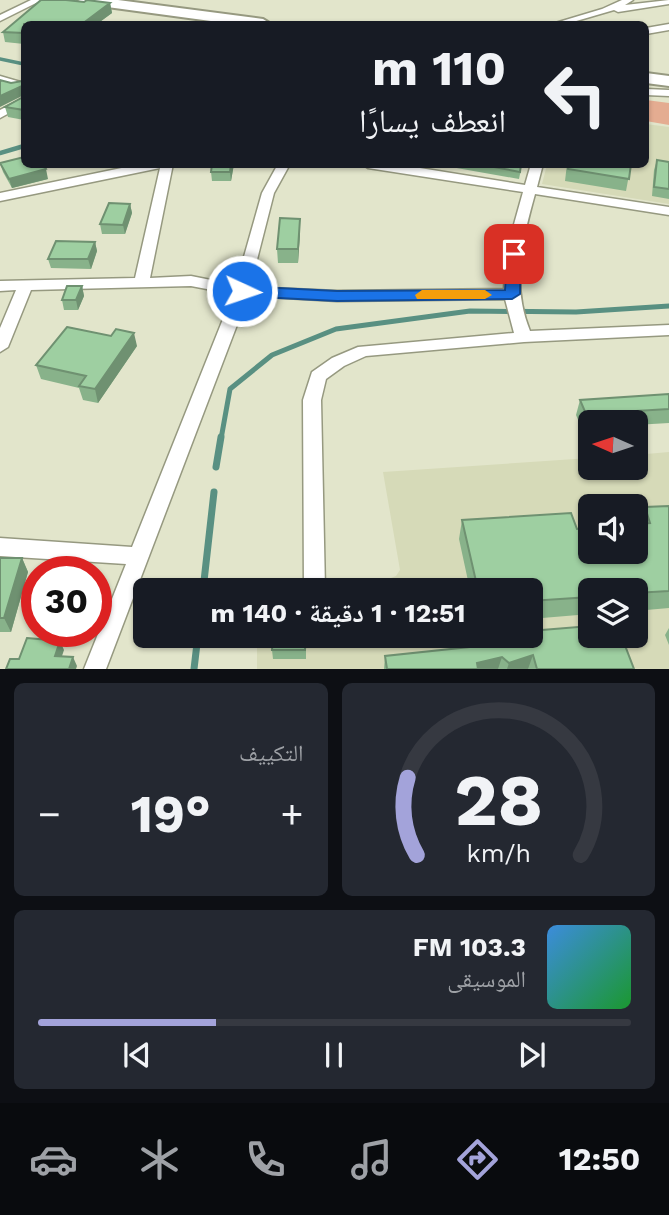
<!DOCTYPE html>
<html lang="ar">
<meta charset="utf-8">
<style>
body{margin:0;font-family:"Work Sans","Noto Naskh Arabic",sans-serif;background:#242831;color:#f1f3f6;direction:rtl;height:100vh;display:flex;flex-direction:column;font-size:26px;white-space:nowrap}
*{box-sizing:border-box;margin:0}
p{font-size:23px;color:#9ea1a6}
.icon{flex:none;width:38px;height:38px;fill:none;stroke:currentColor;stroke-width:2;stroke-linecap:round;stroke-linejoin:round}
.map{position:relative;height:669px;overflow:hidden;direction:ltr}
.side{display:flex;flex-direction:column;gap:14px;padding:14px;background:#0d0f14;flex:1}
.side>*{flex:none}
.banner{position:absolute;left:21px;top:21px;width:628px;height:147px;border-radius:10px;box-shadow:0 2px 5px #0004;direction:rtl;background:#171b24;color:#f1f3f6;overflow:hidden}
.needle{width:46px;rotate:273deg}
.buttons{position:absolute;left:578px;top:410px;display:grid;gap:14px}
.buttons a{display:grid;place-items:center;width:70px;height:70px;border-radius:10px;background:#171b24;box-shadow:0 2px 5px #0004;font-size:35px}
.speed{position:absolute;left:21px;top:556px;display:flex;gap:14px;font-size:35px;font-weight:700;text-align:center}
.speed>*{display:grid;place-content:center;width:91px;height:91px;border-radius:50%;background:#171b24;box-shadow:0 2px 5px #0004;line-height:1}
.speed .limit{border:10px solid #d22;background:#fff;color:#111}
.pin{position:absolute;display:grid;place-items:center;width:60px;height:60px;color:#fff;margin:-30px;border-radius:14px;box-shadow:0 4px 10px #0006}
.me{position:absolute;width:77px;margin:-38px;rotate:93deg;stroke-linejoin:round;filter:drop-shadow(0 0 5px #0008)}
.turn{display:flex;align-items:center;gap:24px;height:147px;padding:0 28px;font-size:32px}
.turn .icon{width:91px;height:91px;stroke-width:2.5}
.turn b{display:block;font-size:49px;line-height:60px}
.big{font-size:52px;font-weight:700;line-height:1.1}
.side .card{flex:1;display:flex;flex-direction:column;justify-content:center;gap:10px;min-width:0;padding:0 24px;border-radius:10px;background:#242831}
.side .dial{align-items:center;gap:0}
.dial svg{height:182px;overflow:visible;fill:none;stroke:#363941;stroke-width:7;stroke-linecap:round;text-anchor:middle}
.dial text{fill:#f1f3f6;stroke:none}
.song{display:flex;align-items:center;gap:21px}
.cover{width:84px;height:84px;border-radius:10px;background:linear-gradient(135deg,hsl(210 70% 55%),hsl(130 70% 35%))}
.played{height:7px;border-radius:4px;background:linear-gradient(90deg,#a3a3da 30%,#363941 30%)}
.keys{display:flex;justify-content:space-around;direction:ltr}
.heat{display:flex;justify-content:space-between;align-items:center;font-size:38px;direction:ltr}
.side .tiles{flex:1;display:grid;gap:14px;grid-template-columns:1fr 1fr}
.card:last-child{grid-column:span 2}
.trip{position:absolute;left:133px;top:578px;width:410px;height:70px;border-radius:10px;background:#171b24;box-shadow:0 2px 5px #0004;font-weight:700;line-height:70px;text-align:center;direction:rtl}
.dock{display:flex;height:112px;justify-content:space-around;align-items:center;background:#090b0e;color:#9ea1a6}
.dock .icon{width:49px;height:49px}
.dock .selected{color:#a3a3da}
.dock b{font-size:32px;color:#f1f3f6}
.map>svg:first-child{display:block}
.built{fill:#d6dab8;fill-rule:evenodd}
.green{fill:#e4ac91}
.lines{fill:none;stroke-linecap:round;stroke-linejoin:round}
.stream-far3{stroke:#599082;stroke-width:3.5}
.stream-far2{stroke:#599082;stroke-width:4.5}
.stream-far1{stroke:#599082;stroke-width:5}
.stream{stroke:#599082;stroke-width:7}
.street-casing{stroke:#969980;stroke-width:3}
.primary-casing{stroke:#969980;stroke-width:4}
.street{fill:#fff;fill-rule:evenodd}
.primary{fill:#fff;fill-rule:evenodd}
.wall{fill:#88b28a}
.shaded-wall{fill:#6f9171}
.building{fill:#9ecfa1;stroke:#6f9171;stroke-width:2}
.route{fill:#1a73e8;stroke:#114b97;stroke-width:2}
.slow{fill:#f59e0b}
</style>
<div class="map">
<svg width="669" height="669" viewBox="0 0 669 669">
<rect width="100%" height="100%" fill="#e2e5cb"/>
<path class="built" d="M646,124L669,127V204L542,184L547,165L646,164Z
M669,452V669H257V635H530V590H298L376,584L396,576L400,570L383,472L590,458V467H635V455ZM590,506H635V551H590ZM590,590H635V635H590Z"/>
<path class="green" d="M646,100L669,103V125L646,121Z"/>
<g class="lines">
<path class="stream-far3" d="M0,59L24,64"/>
<path class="stream-far2" d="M0,153L24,146"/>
<path class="stream-far1" d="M221,439L230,389L272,355L336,329L470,311L576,312L669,306"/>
<path class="stream" d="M216,467L221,437
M203,590L214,492
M194,669L198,635"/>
<g class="street-casing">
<path id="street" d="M31,0H42L0,21V15Z
M622,0H633L625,5L669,0V4L618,12L614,10L566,24H552L602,9Z
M669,24V30L646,34V28Z
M0,76L24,83V89L0,82Z
M646,89L669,90V96L646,95Z
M24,98V105L0,118V110Z
M141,164H173L150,278L191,276L236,285L262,193L278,164H290L274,193L250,287L337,291L504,289L506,253L523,192L368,168L362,164H395L525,185L531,164H543L537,187L669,207V215L535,194C522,241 511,284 530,331L669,325V335L524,342L366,356L344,366L326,379L321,400L325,589L304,590L303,400L312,372L332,358L358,347L514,333L505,299L337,301L248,296L106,669H84L126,564L0,556V538L132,547L233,294L191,286L31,290L8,347L0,352V328L16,290L0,291V281L135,278L160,168L0,201V193Z"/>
</g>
<g class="primary-casing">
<path id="primary" d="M78,0H118L263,19L271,24H233L85,4Z
M646,73L669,76V86L646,83Z"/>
</g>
<use href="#street" class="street"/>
<use href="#primary" class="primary"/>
</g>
<path class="wall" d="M84,2L110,3L112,13L97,24H24V44L5,42L3,32Z
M24,77V120L8,117L5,107L23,97L11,83L23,81Z
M657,160L669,162V199L652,196L654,170Z
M0,163L48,179L12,188L3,172Z
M234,164L231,181H212L211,172Z
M451,164H522L519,179L451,167Z
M567,164H631L626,191L565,181Z
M130,204L132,213L125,234H102L100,224Z
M300,219V232L298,263H278L277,249Z
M95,242L97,251L91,269L51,268L48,259Z
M82,286L84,296L78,310H64L62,300Z
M137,346L98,403L83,400L79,388L41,379L36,365Z
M669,394V423L635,425V422H590V429H582L576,415L580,400Z
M669,506V608L635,611V590H590V614L530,619V590H470L459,539L462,520L577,529L638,524L645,507Z
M0,558H22L28,572L11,632H0Z
M669,628V645L665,635Z
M306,635V659H273L272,650Z
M479,646L634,669H384L385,656Z"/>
<path class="shaded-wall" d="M110,3L112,13L97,24H82Z
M22,86L24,95L0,107V96Z
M231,164H234L231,181L230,172Z
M46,169L48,179L12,188L9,179Z
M130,204L132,213L125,234L123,225Z
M300,219V232L298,263V249Z
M95,242L97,251L91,269L88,259Z
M82,286L84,296L78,310L76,300Z
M134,333L137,346L98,403L95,389Z
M22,558L28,572L11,632L4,618Z
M60,641L64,650L59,665L55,656Z
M533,655L528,669H507L509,663Z
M73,657L77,666L76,669H69Z
M502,657L498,669H475L477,663Z"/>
<path class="building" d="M41,0H66L84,2L87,0L110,3L82,24H24V33L3,32Z
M24,76V110L5,107L23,97L22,86L0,96V80L11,83L23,81Z
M24,157V164H43L46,169L9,179L0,163Z
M657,160L669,162V189L654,187Z
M212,164H231L230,172H211Z
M478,164H521L520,172Z
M568,164H631L629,179L568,169Z
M109,203L130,204L123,225L100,224Z
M280,218L300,219L298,249H277Z
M56,241L95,242L88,259H48Z
M67,286H82L76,300H62Z
M67,327L111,336L116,329L134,333L95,389L79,386L86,376L36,365Z
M669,394V409L586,414L580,400Z
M669,506V591L635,593V590H590V597L530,601V590H478L462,520L571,513L577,529L590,528V551H635V524L650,523L645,507Z
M0,558H22L4,618H0Z
M334,583V590H264V587H306Z
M590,626V635H621L634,669H537L533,655L509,663L502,657L477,663L478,669H387L385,656L479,646L488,635H530V631Z
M273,635H306L305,650H272Z
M27,638L60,641L55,656L73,657L69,669H6L10,659H19Z"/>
<path class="route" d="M514,249L521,254L520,294L512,299L337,301L242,296L234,291L242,286L337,291L505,290L507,254Z"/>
<path class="slow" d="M422,290H485L492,295L485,299H417L415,295Z"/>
</svg>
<div class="buttons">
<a><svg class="needle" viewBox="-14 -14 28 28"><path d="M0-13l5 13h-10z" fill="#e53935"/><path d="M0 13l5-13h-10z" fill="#9ea1a6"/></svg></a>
<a><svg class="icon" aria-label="sound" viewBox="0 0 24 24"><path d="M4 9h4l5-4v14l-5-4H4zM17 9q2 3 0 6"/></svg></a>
<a><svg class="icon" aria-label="layers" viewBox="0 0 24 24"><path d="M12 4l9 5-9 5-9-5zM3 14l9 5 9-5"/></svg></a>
</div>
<div class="speed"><div class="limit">30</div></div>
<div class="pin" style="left:514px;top:254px;background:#d93025"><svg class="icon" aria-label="arrive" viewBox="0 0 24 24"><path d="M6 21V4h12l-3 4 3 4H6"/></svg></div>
<svg class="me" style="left:242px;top:291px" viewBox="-20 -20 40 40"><circle r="17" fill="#1a73e8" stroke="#fff" stroke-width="3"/><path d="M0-11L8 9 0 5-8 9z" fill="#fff"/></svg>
<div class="trip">12:51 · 1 دقيقة · 140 m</div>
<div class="banner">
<div class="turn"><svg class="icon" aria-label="left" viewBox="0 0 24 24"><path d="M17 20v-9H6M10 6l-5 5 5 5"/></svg><div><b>110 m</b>انعطف يسارًا</div></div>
</div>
</div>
<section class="side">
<div class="tiles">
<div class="card dial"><svg viewBox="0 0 100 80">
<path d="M14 69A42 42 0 1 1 86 69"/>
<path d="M14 69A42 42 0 0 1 10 35" stroke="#a3a3da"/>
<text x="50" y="56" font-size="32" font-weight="700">28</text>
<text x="50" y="72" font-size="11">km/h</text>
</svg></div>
<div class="card"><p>التكييف</p>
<div class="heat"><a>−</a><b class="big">19°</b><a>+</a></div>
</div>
<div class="card">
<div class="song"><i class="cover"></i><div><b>103.3 FM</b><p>الموسيقى</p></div></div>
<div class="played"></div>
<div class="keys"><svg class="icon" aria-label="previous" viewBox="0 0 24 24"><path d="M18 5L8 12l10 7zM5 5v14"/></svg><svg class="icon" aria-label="pause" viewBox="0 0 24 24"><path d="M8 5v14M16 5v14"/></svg><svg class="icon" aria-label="next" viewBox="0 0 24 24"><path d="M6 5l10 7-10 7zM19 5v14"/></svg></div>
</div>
</div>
</section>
<nav class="dock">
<b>12:50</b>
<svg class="icon selected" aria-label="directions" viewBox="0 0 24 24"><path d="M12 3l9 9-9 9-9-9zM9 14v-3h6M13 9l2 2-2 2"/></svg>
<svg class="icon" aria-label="music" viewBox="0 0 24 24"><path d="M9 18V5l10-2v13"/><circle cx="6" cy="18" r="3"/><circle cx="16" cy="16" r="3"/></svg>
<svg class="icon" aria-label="phone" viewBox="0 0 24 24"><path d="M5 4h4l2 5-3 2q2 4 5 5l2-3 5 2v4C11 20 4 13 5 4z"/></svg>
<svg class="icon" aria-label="climate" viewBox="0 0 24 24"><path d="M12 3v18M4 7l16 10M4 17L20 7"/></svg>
<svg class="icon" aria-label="car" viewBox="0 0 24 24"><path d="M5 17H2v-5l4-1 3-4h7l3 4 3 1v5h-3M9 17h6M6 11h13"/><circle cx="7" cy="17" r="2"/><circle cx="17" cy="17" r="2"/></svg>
</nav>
